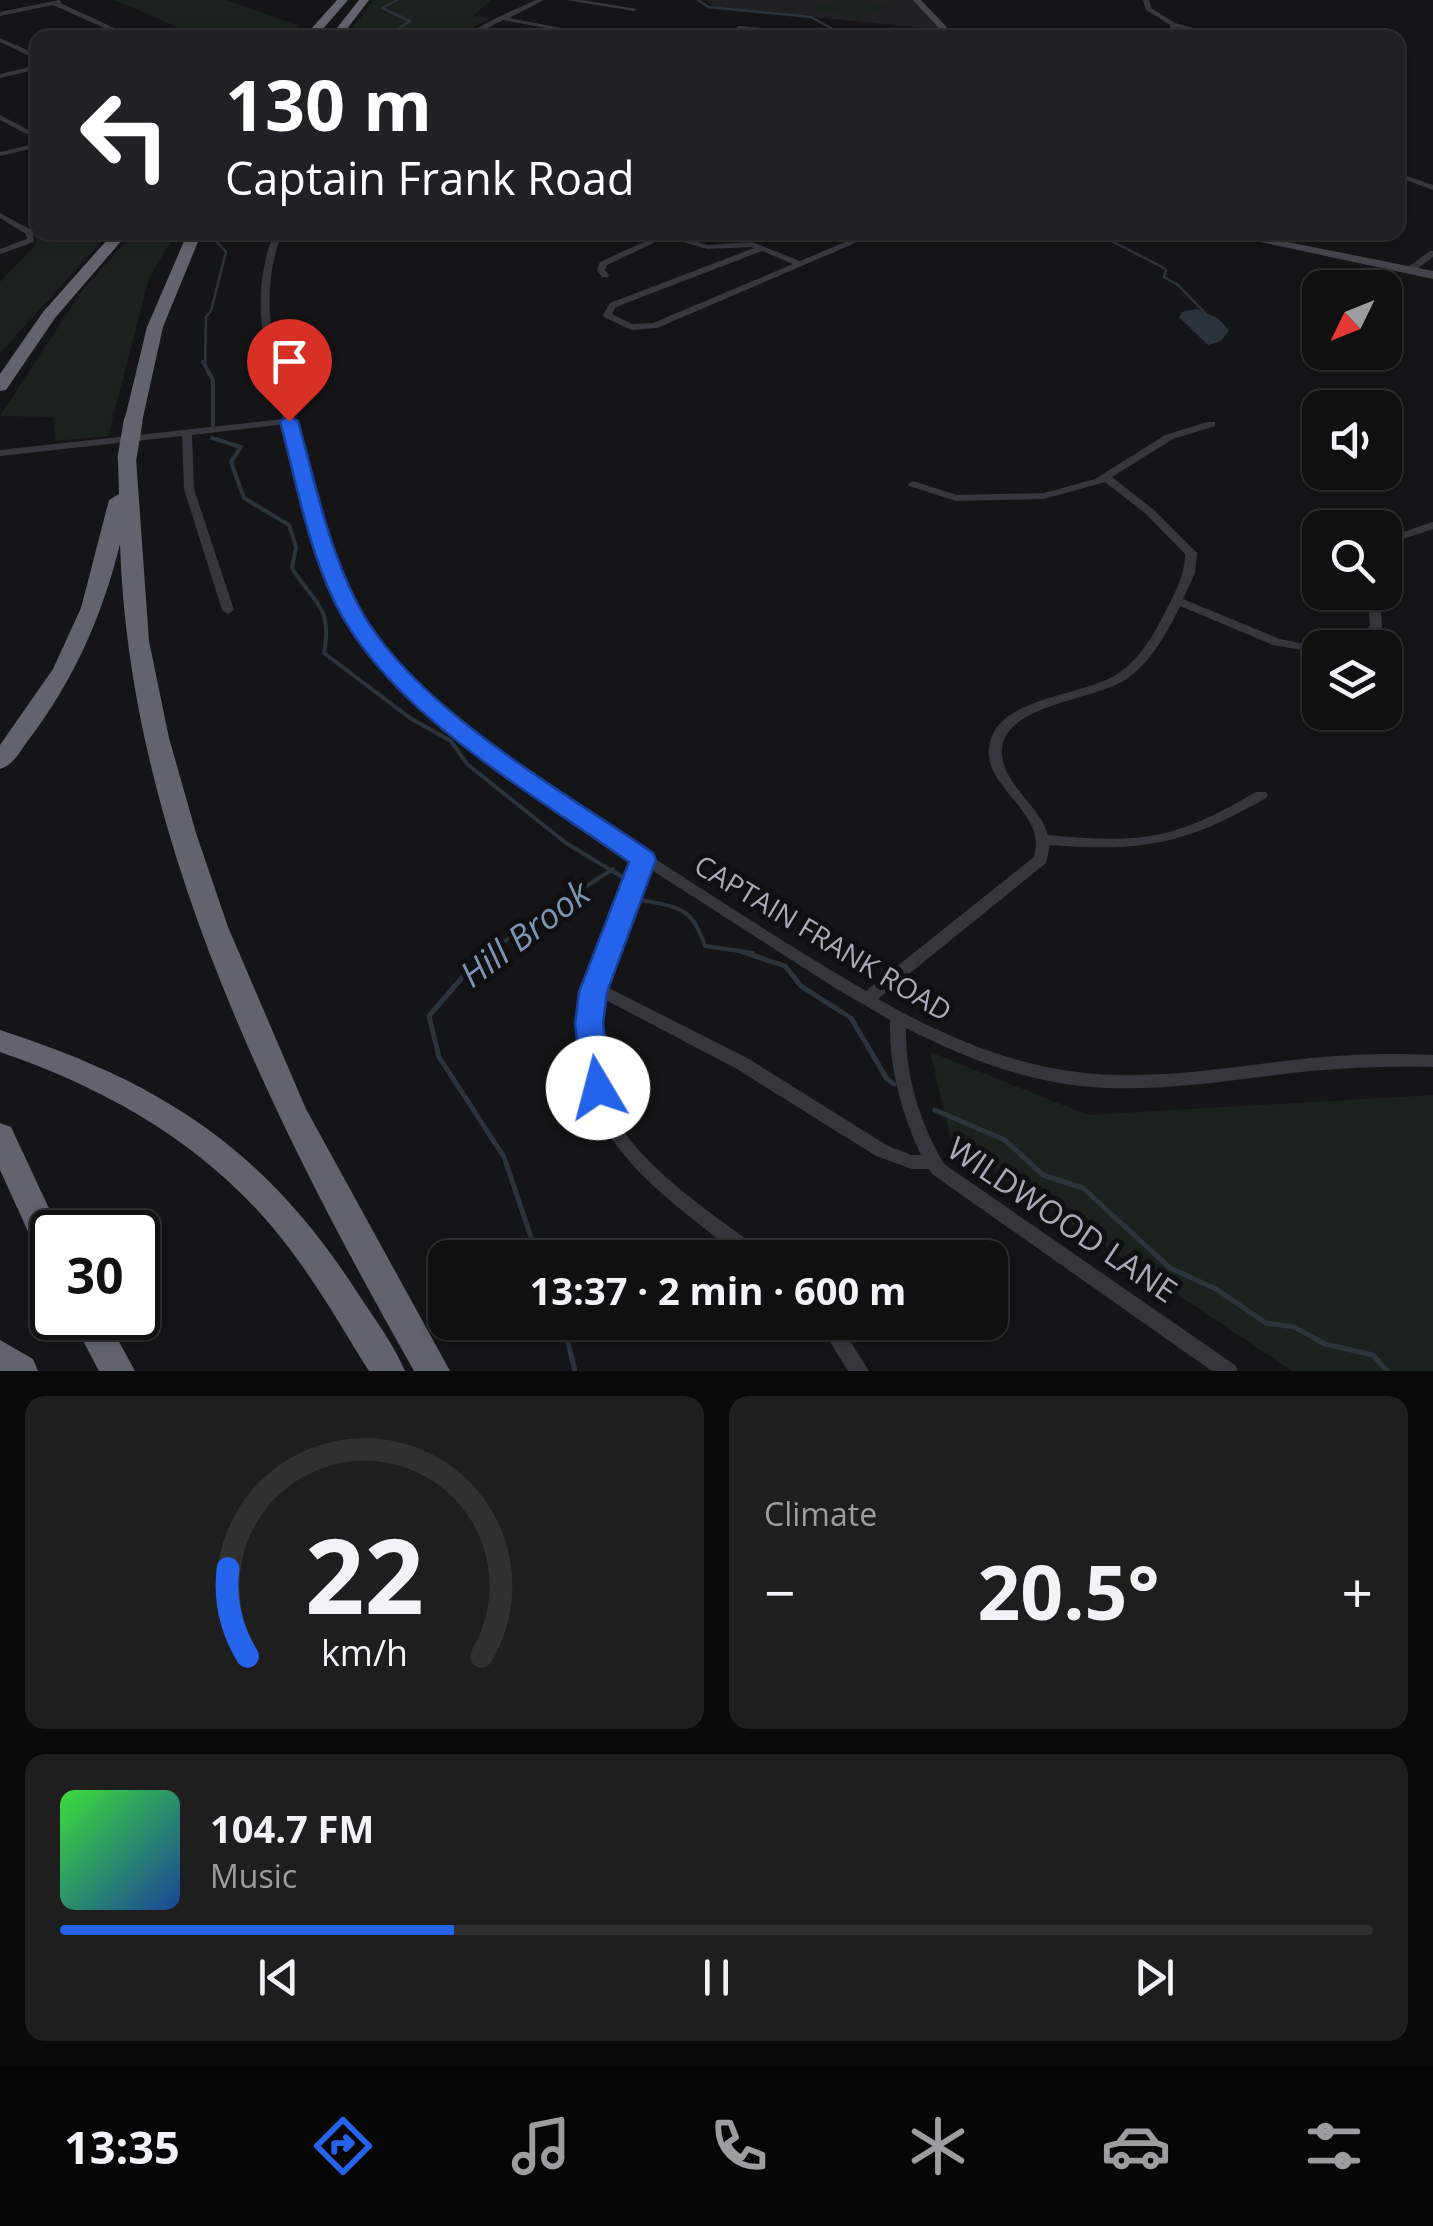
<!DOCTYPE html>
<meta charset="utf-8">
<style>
body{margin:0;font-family:"Open Sans",sans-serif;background:#1e1e1f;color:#f1f3f6;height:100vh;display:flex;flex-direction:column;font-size:38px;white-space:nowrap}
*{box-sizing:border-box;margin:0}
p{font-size:32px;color:#9c9d9f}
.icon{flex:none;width:55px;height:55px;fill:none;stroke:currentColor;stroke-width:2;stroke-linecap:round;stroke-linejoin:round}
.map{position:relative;height:1371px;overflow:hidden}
.side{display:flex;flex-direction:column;gap:25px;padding:25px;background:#090909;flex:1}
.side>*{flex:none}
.banner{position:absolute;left:30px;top:30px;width:1375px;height:210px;border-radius:20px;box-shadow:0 2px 8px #0004,0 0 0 2px #303031;background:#202124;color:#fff;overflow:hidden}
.needle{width:65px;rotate:227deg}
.tools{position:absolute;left:1302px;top:270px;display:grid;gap:20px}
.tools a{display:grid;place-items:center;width:100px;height:100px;border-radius:20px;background:#101011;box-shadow:0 2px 8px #0004,0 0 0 2px #303031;font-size:50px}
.speed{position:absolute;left:30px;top:1210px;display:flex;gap:20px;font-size:50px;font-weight:700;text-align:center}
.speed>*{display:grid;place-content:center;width:130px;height:130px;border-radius:50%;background:#101011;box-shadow:0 2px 8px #0004,0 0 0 2px #303031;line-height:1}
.speed .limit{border:5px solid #111;border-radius:15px;background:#fff;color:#111}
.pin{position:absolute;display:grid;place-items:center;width:85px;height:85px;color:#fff;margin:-102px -42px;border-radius:50% 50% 50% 0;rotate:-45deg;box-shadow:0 0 10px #0007}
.pin .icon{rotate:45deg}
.me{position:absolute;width:110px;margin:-55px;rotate:352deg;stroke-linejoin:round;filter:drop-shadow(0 0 8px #0008)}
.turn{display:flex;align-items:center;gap:35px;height:210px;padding:0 30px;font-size:45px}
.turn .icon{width:130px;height:130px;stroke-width:2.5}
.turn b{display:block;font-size:70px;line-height:85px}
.big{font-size:75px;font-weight:700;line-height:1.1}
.side .card{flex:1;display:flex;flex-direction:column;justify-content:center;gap:15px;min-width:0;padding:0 35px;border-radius:20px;background:#1e1e1f}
.side .dial{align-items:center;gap:0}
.dial svg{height:260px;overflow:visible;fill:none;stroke:#303031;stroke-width:7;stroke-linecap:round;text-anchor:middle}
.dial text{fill:#f1f3f6;stroke:none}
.song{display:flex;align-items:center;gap:30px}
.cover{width:120px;height:120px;border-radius:15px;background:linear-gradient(135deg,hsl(120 70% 55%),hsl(220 70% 35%))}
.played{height:10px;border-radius:5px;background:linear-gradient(90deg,#2563eb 30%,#303031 30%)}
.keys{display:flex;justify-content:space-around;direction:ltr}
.heat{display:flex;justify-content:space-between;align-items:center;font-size:55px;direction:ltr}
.side .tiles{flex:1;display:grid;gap:25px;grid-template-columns:1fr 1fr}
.card:last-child{grid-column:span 2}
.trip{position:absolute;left:428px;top:1240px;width:580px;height:100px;border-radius:20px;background:#101011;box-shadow:0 2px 8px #0004,0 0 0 2px #303031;font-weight:700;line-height:100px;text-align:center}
.tabs{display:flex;height:160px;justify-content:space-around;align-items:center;background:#060607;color:#9c9d9f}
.tabs .icon{width:70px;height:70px}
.tabs .current{color:#2563eb}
.tabs b{font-size:45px;color:#f1f3f6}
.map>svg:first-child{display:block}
.built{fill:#212124}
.green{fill:#1b221d}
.water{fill:#2b333b}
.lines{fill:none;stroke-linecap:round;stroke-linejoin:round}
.stream-far2{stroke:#2b333b;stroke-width:2.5}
.stream-far1{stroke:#2b333b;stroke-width:4}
.stream{stroke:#2b333b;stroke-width:5}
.street{fill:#36373c;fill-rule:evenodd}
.secondary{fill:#44454c;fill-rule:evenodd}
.highway{fill:#62646d;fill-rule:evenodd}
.highway-bridge{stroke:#62646d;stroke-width:19}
.wall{fill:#313135}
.route{fill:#2563eb;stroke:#184099;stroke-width:2.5}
.labels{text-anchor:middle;stroke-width:10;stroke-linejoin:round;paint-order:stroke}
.street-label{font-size:28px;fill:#a7aab7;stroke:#101012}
.near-street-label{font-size:32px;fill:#a7aab7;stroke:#101012}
.near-water-label{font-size:35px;font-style:italic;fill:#7d95b3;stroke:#101012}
</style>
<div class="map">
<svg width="1433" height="1371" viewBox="0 0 1433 1371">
<rect width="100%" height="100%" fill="#151517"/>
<path class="built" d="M704,0H914L942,30L716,7Z"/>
<path class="green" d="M115,0H227L299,26L278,37H200Z
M375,0H491L473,16L490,18L456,37H345Z
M837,0L895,3L857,19L814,9Z
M36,227L38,232L109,233L0,353V282L36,244Z
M134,233H176L149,278L108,436L55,441L53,417L0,416L83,289Z
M930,1052L1088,1115L1433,1095V1371H1292L952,1144Z"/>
<path class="water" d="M1196,309L1218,318L1229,330L1221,341L1208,345L1179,317L1182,312Z"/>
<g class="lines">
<path class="stream-far2" d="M698,0L708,7L811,17L843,35
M385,38L410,21L382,8L397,0
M1094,232L1162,267L1166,270L1164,277L1178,285L1208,316
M205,365L206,317L211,311L226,252L214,239L219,232"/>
<path class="stream-far1" d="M203,362L213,380V426
M212,438L241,447L231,462L244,498L289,525L296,547L292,568C314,604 333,606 324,653L410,718L451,741L467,764L566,843L629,881
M642,900C680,908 692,907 705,946L753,953
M490,953L523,927L613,869"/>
<path class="stream" d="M493,951L467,972L429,1016L439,1057L504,1157L538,1258
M740,951L785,966L801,986L851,1018L887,1079L894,1084
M935,1110L1005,1140L1043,1175L1083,1188L1170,1268L1216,1289L1266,1323L1294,1327L1325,1344L1373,1355L1387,1371
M563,1322L575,1371"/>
<path class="street" d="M59,0L62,2L60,3L136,38H127L53,5L0,16V12Z
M536,0H544L509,18L587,33L584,35L503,20L468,38H459L498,17Z
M566,0H582L637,9L634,11Z
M1143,0H1149L1151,8L1175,23L1229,38H1217L1177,27L1180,38H1174L1170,25L1146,10Z
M738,26L854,36L857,38H827L736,29Z
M188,31L190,34L161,38L164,36Z
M0,38L38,55V60L0,42Z
M38,65V69L0,78V74Z
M0,115L38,135V140L0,120Z
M38,143V147L0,156V152Z
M1398,173L1433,185V190L1398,177Z
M0,213L33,231L34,242L0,254V249L27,239L26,234L0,218Z
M274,232H282C256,304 276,355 295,425C312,490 327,559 362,618C398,678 453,719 509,760C558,795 608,829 660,862C728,906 796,950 866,991L1034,857C1035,852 1036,847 1036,842C1033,803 977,781 991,739C1005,696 1085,696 1119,673C1140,658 1154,635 1165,612C1175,593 1185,575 1185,554L1146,514L1105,482L1044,499L956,501L909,486L908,484L913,481L957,495L1044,493L1095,479L1165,435L1207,422H1215V426L1173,439L1112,477L1154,510L1197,553L1195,573L1183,599L1280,639L1325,648H1320V653L1273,645L1180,606C1167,633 1151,663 1125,680C1093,701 996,705 1002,756C1006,787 1040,806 1048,835C1092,839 1137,843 1179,829C1207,820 1231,806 1256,792H1266L1268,795L1266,798C1184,845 1143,852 1050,845L1046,863L878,999C940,1034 1005,1063 1077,1072C1154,1082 1234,1066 1311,1058C1352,1054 1392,1053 1433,1055V1067C1392,1066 1351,1067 1310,1071C1234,1079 1157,1094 1080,1086C1019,1079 960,1056 906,1028C905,1076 920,1123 944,1164L1235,1365L1238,1371H1212L932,1174L929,1169H912L876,1156L737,1069L602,998C594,1035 596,1077 612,1112C639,1167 716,1216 764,1252L767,1258C761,1258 749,1259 744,1258C736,1255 703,1227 694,1220C614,1157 563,1098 588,991L586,987L590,982L606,929L635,860C588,829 542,797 497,764C439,721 382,677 347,613C315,554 301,489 285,424L192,435L194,489L234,610L228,614L222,610L184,489L182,436L0,456V450L283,419C265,350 248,302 274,232ZM647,867L832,986L890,1020C889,1067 901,1112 921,1155H912L888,1146L749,1059L605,986L621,929Z
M653,232H667L707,245L752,242L800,261L869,232H881L657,328L631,330L604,317L603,315L610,303L754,248L751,247L707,249L666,237L607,265L605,270L609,275L608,277H602L597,270L600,262L659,235ZM762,251L793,264L653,323L632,324L612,314L616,307Z
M1430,251H1433V257L1414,271H1408V267Z
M1433,522V529L1385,545V538Z
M1368,592H1380L1382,627C1364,646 1356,648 1331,648L1356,638L1370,626Z
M818,1322H838L869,1371H848Z"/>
<path class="secondary" d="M913,0H921L957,38H948Z
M1214,232H1238L1433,271V279Z"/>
<path class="highway" d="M337,0H348L315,38H303Z
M359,0H369L340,38H329Z
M114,232H129L55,318L6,390L0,391V374L43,312Z
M188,232H202L163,327L142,422L133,427L127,426L124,422L147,327Z
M127,452L136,458L149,641L169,738L196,833L228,927L306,1109L450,1371H414C273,1122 129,836 120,544C102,617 73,682 27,742C19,753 13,765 0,769V745L53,669L81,608L109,500L119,494L118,458Z
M0,1030C161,1082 264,1148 357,1292C374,1318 393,1343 405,1371H369C343,1330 319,1287 289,1248C216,1151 114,1091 0,1052Z
M0,1123L11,1127L60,1232H52V1264L41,1260L0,1170Z
M71,1318H106L135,1371H99Z
M0,1340L33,1359L38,1371H0Z"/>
<path class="highway-bridge" d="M127,458L133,422"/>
</g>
<path class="wall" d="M708,232H748L740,236H716Z"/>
<path class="route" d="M289,416L298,421C315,482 328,547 357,603C409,705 560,789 653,853L656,860L607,992L603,1024L612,1088L608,1097L598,1100L587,1097L583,1088L575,1024L579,992L629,862C531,792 390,714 335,603C308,547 296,482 280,421Z"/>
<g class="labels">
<g class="street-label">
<text transform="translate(823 938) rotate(31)" y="10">CAPTAIN FRANK ROAD</text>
</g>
<g class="near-street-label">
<text transform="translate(1062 1220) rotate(34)" y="11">WILDWOOD LANE</text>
</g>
<g class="near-water-label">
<text transform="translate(525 934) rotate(-37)" y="12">Hill Brook</text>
</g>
</g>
</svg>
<div class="tools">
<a><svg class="needle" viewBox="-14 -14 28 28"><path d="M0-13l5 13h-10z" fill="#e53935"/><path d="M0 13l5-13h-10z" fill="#9c9d9f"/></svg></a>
<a><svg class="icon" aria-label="sound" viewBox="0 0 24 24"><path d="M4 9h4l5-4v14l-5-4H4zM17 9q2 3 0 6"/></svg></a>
<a><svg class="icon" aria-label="search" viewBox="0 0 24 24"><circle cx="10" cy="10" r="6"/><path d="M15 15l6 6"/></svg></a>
<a><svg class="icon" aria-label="layers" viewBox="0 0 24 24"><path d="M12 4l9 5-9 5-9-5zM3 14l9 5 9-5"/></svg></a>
</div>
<div class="speed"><div class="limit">30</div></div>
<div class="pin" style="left:289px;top:421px;background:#d93025"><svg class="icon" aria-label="arrive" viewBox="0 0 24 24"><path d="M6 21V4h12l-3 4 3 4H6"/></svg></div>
<svg class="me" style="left:598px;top:1088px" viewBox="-20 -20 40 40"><circle r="19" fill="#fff"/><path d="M0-13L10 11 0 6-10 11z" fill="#2563eb"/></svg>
<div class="trip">13:37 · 2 min · 600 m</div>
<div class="banner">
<div class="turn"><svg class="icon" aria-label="left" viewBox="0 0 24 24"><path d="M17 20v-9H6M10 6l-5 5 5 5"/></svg><div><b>130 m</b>Captain Frank Road</div></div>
</div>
</div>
<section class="side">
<div class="tiles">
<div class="card dial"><svg viewBox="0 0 100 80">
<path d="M14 69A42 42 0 1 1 86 69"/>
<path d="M14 69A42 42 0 0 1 8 42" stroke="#2563eb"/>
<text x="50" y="56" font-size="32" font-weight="700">22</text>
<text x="50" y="72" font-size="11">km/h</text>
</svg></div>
<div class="card"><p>Climate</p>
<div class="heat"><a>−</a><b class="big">20.5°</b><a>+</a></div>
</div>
<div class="card">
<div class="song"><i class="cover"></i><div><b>104.7 FM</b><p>Music</p></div></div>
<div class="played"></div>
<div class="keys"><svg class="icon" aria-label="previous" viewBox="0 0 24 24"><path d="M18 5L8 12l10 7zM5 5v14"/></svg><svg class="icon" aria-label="pause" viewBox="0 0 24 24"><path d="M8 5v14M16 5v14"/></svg><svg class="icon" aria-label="next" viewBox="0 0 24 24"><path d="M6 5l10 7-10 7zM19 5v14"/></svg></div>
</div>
</div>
</section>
<nav class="tabs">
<b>13:35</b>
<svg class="icon current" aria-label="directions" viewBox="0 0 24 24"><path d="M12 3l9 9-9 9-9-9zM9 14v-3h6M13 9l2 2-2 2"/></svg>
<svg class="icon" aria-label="music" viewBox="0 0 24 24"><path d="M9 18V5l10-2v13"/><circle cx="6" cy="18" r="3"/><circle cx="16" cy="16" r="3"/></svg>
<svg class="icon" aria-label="phone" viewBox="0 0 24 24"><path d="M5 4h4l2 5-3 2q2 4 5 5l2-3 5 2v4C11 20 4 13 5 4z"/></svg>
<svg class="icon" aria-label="climate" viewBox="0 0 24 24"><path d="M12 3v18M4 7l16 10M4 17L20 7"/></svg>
<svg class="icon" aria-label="car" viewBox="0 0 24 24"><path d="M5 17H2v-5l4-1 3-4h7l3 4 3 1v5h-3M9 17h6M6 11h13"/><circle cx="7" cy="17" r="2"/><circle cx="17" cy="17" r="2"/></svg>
<svg class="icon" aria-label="filters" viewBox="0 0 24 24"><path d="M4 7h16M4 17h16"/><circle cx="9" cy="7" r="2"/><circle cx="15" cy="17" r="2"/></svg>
</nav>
